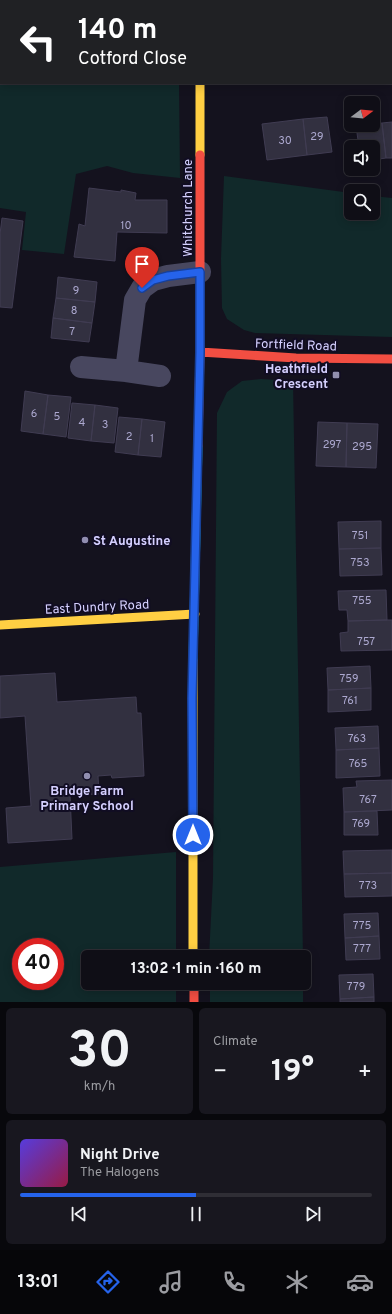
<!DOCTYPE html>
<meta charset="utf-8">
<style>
body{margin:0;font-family:Overpass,sans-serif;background:#18171f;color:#f1f3f6;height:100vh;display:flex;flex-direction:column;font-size:15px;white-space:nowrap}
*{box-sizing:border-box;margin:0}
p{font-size:13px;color:#9b9ca1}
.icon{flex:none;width:22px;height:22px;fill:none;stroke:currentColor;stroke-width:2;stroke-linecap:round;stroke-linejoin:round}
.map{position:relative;height:1002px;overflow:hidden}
.drawer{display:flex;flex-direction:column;gap:6px;padding:6px;background:#08080c;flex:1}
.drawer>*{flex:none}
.top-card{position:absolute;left:0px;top:0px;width:392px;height:84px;box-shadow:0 2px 10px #0003,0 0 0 1px #2f2e35;background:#202124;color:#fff;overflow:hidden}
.needle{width:26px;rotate:74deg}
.fabs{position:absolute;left:344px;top:96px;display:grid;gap:8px}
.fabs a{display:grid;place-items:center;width:36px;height:36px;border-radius:6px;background:#0f0e16;box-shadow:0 2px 10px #0003,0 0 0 1px #2f2e35;font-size:20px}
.speed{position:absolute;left:12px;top:938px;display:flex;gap:8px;font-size:20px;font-weight:700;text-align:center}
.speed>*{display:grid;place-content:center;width:52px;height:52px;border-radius:50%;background:#0f0e16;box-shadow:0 2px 10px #0003,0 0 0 1px #2f2e35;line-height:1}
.speed .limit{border:6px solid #d22;background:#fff;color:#111}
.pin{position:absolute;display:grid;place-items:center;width:34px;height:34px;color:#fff;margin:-41px -17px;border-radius:50% 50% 50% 0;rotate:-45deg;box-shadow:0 0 4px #0007}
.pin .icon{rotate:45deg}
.me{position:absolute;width:44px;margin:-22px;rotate:0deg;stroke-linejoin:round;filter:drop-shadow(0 0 3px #0008)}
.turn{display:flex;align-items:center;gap:14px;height:84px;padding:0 12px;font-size:18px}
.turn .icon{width:52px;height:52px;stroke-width:2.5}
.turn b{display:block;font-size:28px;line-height:34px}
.big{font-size:30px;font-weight:700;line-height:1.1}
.drawer .widget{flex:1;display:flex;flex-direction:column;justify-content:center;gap:6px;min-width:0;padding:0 14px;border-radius:6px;background:#18171f}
.drawer .dial{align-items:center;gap:0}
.dial b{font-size:52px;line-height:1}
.song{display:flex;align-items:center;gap:12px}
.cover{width:48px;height:48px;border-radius:6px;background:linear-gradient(135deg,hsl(250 70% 55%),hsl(340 70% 35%))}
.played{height:4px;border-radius:2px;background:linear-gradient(90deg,#2563eb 50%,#2f2e35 50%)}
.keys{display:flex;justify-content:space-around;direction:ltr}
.heat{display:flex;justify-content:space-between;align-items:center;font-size:22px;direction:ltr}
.drawer .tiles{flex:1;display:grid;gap:6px;grid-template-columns:1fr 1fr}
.widget:last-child{grid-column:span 2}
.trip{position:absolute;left:81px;top:950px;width:230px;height:40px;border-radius:6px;background:#0f0e16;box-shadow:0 2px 10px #0003,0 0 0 1px #2f2e35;font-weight:700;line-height:40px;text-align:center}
.menu{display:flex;height:64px;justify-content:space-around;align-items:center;background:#060609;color:#9b9ca1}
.menu .icon{width:28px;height:28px}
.menu .active{color:#2563eb}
.menu b{font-size:18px;color:#f1f3f6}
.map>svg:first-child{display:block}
.green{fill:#11292a;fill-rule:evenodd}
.building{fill:#323040;stroke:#403c52}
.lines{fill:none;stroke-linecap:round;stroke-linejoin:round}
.street{stroke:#48475f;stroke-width:22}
.fast{stroke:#16e098;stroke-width:9}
.slow{stroke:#ffcf43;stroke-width:9}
.jam{stroke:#f24e42;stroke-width:9}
.route-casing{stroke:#184099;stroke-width:10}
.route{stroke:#2563eb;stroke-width:7}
.poi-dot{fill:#918eb0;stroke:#110d23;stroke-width:1.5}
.labels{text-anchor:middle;stroke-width:4;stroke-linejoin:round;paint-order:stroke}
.number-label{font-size:11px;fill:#aca8cf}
.street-label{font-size:13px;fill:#d5d0ff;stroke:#110d23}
.poi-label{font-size:13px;font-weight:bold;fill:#d5d0ff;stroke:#110d23;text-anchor:end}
</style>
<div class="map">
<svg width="392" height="1002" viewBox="0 0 392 1002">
<rect width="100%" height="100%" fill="#14121e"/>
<path class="green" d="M0,0H176V1H1V83H179L180,178L133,173L107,166L76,174L64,254L22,250L26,212L0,208Z
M356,0H392V29H391V1Z
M224,176L351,193V213H373V196L392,198V337L255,333L244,330L227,319L222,308L221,259Z
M261,379L293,381L303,957H209L213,878L217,413L227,392L242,381Z
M176,852V957H88V983H176V1002H0V867ZM21,947H55V981H21Z
M210,983H303V1002H210Z"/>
<path class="building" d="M255,0H276L269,1Z
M276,0H288V1H269Z
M327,117L332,152L307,155L303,119Z
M303,119L307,155L267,160L262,124Z
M392,122V158H386L382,123Z
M382,123L386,158L373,160V147H359L356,126L373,125V124Z
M89,188L121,192V190L136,193L135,200H167V233L117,232L115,261L74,257L79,224L85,226Z
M2,218L23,221L12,308L0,307V234Z
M58,277L97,282L95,302L56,298Z
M56,298L95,302L92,323L53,318Z
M53,318L92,323L89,342L51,338Z
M25,391L48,395L43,434L21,431Z
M48,395L71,397L66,437L43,434Z
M72,403L95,405L91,441L68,438Z
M95,405L118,408L114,443L91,441Z
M119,417L142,419L138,455L115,452Z
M142,419L165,422L161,457L138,455Z
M318,422L347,423L346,467L316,466Z
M347,423L378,424L376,468L346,467Z
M381,521V548L339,549L338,522Z
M381,548L382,575L340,576L339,549Z
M386,590L387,620L348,621L347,610H339L338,591Z
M387,620H392V650L341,651L340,633L348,632V621Z
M370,666L371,688L328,690L327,668Z
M55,673L57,702L136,697L137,713H141L144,776L112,778L111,775L98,776L99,794L70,795L72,839L8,843L6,808L31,806L25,716L0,718V676Z
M371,688V710L328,712V690Z
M378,726L379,748L336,750L335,728Z
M379,748L380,776L336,778V750Z
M392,780V810L344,812L343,788L357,787L356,781Z
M377,811L378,835H344V812Z
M392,850V873L344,874L343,851Z
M392,873V896L345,897L344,874Z
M378,913L379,936L345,938L344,914Z
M379,936L380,959L346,960L345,938Z
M373,974L374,997L340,999L339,975Z
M374,997V1002H340V999Z"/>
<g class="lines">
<path class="street" d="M391,61H392
M81,367L126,371L135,300L142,288L153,280L168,276L200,272
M126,371L160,376"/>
<path class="fast" d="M195,0V1
M193,660L198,446"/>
<path class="slow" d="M200,83V155
M0,625L195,614
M193,660V957"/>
<path class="jam" d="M200,352L296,358L392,359
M198,446L200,352V155
M194,983V1002"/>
</g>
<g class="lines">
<g class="route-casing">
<path id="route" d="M142,288L153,280L168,276L200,272V352L192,698L193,835"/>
</g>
<use href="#route" class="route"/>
</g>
<g class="poi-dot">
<rect x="332" y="371" width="8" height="8" rx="2"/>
<circle cx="85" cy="540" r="4"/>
<circle cx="87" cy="776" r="4"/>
</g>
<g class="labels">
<g class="number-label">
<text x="317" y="140">29</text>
<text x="285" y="144">30</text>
<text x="126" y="229">10</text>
<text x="76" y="294">9</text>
<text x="74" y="314">8</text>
<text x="72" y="335">7</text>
<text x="34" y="417">6</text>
<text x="57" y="420">5</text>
<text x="82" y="426">4</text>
<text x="105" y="428">3</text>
<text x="129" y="440">2</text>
<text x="152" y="442">1</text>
<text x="332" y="448">297</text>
<text x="362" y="450">295</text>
<text x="360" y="539">751</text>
<text x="360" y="566">753</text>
<text x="362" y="604">755</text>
<text x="366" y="645">757</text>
<text x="349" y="682">759</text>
<text x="350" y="704">761</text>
<text x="357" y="742">763</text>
<text x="358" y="767">765</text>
<text x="368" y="803">767</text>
<text x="361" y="827">769</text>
<text x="368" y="889">773</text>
<text x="362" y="929">775</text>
<text x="362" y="952">777</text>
<text x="356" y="990">779</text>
</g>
<g class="street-label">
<text transform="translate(187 208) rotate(-90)" y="5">Whitchurch Lane</text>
<text transform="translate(296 344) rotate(2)" y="5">Fortfield Road</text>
<text transform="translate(97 606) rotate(-3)" y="5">East Dundry Road</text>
</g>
<g class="poi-label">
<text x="328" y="373">Heathfield<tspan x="328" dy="15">Crescent</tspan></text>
<text x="93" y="545" text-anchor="start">St Augustine</text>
<text x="87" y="795" text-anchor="middle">Bridge Farm<tspan x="87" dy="15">Primary School</tspan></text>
</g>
</g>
</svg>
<div class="fabs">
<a><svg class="needle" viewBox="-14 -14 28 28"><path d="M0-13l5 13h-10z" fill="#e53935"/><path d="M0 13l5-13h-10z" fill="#9b9ca1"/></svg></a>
<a><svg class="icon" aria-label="sound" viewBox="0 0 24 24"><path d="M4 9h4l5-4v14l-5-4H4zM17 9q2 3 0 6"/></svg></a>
<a><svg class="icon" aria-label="search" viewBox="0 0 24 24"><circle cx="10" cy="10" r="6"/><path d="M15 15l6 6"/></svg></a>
</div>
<div class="speed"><div class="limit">40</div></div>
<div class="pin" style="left:142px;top:288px;background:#d93025"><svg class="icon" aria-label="arrive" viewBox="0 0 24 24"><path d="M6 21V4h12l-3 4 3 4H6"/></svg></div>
<svg class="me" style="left:193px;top:835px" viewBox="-20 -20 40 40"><circle r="17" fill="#2563eb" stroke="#fff" stroke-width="3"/><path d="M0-11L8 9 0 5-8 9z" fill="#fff"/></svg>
<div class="trip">13:02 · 1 min · 160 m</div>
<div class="top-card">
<div class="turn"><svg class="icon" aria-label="left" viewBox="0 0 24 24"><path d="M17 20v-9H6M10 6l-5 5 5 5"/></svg><div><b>140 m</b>Cotford Close</div></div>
</div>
</div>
<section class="drawer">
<div class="tiles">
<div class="widget dial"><b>30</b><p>km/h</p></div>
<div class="widget"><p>Climate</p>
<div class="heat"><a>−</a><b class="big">19°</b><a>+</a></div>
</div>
<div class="widget">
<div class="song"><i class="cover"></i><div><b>Night Drive</b><p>The Halogens</p></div></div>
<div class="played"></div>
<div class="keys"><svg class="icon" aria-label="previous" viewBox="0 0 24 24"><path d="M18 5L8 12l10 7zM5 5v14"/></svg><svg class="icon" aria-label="pause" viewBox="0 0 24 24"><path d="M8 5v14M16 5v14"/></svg><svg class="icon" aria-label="next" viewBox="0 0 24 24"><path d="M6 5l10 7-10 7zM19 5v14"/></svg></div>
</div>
</div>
</section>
<nav class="menu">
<b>13:01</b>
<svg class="icon active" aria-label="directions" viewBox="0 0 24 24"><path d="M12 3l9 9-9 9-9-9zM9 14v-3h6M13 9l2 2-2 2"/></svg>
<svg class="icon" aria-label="music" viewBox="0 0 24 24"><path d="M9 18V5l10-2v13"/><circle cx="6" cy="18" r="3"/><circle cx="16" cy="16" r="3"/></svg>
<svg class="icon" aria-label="phone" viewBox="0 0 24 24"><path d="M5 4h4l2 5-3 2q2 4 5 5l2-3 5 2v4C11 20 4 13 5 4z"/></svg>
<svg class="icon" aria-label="climate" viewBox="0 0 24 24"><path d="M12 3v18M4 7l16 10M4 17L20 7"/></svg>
<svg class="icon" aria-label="car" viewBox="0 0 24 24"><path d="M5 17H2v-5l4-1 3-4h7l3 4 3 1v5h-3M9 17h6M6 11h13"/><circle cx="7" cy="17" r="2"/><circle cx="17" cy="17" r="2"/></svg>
</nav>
